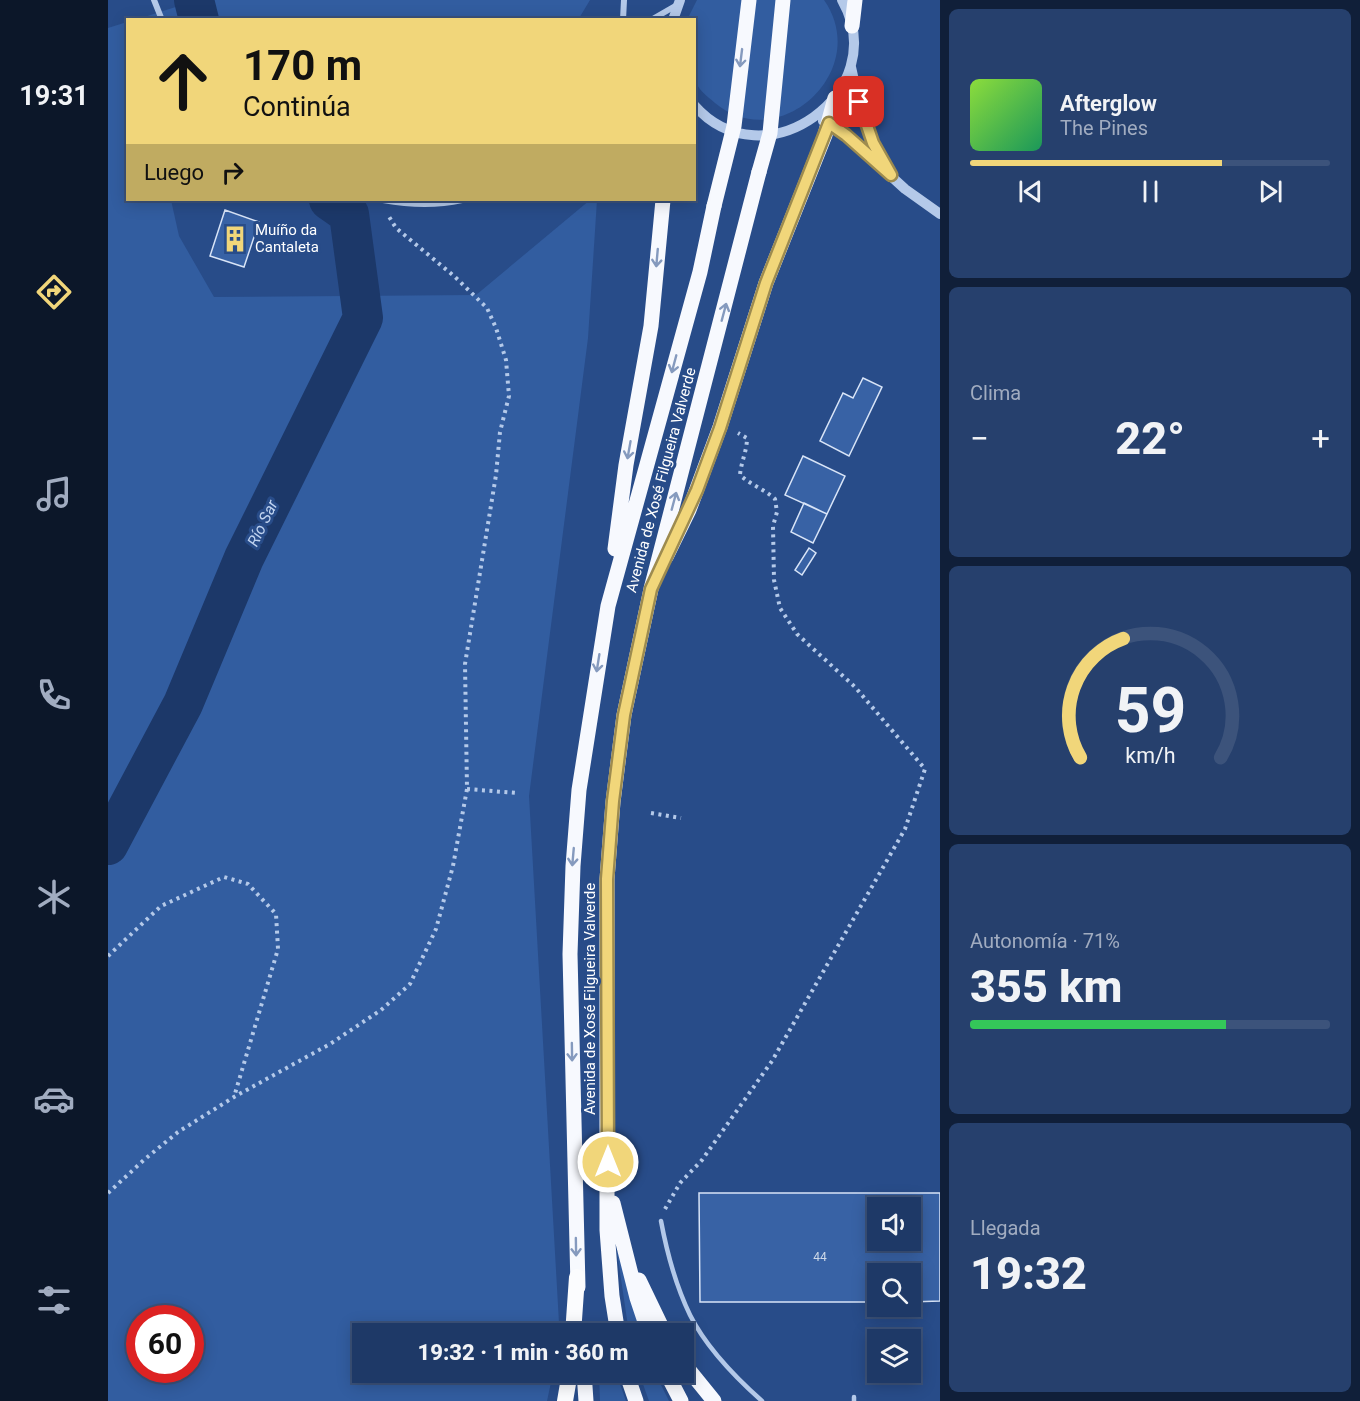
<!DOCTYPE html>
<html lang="es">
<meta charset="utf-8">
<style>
body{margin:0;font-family:Roboto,sans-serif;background:#26406d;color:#f1f3f6;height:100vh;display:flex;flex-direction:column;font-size:22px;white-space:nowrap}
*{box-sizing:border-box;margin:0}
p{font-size:20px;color:#a1acc0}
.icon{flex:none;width:33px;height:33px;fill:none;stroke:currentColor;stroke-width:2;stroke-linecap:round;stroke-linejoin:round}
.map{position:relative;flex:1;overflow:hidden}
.side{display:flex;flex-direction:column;gap:9px;padding:9px;background:#101f39;width:420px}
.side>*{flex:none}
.banner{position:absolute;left:18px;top:18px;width:570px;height:183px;border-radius:0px;box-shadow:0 3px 15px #0003,0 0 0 2px #3c537b;background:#f1d67a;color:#111;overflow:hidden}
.buttons{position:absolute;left:759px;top:1197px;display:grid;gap:12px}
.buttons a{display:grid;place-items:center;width:54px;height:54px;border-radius:0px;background:#1e3967;box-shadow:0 3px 15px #0003,0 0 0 2px #3c537b;font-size:30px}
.speed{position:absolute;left:18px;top:1305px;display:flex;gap:12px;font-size:30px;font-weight:700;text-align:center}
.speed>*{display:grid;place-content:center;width:78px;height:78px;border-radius:50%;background:#1e3967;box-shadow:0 3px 15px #0003,0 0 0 2px #3c537b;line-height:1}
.speed .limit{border:9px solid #d22;background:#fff;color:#111}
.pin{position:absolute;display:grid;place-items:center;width:51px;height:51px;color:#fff;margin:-26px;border-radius:12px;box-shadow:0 3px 9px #0006}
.me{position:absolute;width:66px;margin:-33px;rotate:0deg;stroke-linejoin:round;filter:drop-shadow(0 0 4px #0008)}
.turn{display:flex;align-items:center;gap:21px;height:126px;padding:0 18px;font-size:27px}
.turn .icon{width:78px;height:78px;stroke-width:2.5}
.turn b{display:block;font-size:42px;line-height:51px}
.then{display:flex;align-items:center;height:57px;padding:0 18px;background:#0003;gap:12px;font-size:22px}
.big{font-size:45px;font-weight:800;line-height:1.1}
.side .card{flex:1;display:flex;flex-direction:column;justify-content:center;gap:9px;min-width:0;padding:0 21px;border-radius:9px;background:#26406d}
.side .dial{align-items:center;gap:0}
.dial svg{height:156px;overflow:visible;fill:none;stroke:#3c537b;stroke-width:7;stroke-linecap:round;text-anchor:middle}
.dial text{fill:#f1f3f6;stroke:none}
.song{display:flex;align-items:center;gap:18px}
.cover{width:72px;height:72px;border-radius:9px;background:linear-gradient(135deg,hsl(90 70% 55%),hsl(150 70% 35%))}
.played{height:6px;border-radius:3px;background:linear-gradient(90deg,#f1d67a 70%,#3c537b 70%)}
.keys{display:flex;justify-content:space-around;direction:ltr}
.heat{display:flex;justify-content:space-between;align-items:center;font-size:33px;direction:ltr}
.charge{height:9px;border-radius:4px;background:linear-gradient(90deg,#34c759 71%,#3c537b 0)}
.trip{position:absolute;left:244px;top:1323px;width:342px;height:60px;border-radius:0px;background:#1e3967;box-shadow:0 3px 15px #0003,0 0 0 2px #3c537b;font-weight:800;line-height:60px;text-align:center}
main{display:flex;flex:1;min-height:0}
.tabs{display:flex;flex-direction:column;width:108px;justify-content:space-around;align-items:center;background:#0c1729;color:#a1acc0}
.tabs .icon{width:42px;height:42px}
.tabs .current{color:#f1d67a}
.tabs b{font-size:27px;color:#f1f3f6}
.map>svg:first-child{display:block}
.green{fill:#325da0;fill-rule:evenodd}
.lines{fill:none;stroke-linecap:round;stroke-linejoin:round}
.river{stroke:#1c3869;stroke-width:40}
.building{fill:#3862a5;stroke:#d8e4f7;stroke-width:1.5;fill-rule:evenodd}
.path{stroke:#b4c9e9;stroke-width:4;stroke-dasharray:3 4.5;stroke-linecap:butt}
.service{stroke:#b4c9e9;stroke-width:4.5}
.minor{stroke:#b4c9e9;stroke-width:6}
.tertiary{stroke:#b4c9e9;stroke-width:10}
.primary{stroke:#f7f9fe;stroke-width:15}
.trunk{stroke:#fbfcfe;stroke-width:16}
.primary-bridge{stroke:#f7f9fe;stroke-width:15}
.oneway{stroke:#859abe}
.route-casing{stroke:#9d8b4f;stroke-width:15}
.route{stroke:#f1d67a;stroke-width:10}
.labels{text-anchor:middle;stroke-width:6;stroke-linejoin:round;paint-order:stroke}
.number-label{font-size:12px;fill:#cdd8e8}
.poi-label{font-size:15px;fill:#fff;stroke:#284c89;text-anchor:start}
.street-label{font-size:15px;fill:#fff;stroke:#284c89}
.water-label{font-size:16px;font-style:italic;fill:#c0d3f0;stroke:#284c89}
</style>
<main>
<nav class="tabs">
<b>19:31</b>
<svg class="icon current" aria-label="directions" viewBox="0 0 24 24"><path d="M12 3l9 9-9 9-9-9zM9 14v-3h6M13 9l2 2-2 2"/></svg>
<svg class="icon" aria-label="music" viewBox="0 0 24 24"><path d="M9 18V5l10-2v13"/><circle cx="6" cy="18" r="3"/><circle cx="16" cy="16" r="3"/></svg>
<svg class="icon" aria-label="phone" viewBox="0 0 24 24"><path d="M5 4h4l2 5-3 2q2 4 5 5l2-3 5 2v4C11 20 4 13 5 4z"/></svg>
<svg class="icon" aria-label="climate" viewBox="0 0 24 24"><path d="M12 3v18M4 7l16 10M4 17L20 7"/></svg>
<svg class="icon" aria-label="car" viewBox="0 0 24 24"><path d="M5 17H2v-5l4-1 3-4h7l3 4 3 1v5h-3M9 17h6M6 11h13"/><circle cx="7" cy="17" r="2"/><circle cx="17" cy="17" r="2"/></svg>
<svg class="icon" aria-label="filters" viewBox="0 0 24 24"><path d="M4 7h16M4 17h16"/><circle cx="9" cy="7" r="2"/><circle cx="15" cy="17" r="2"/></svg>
</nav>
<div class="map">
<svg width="832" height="1401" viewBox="0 0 832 1401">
<rect width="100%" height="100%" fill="#284c89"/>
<path class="green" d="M76,0H482L470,20H27L77,4Z
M589,0H716C765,70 671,157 607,103C599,96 589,89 587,79C584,67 587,34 586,20H579Z
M19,22L20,200H63L71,236L106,297L368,295L482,200H489L480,338L421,796L451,1323L450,1333L255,1334V1372L445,1373L439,1401H0V28ZM82,1318V1370H32V1318Z
M509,1252H511L532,1333H521Z
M491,1373H508L518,1401H492Z
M531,1373H547L561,1401H541Z"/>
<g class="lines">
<path class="river" d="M86,0L91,20
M0,845L75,704L136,558L255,318L241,214L221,200"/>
</g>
<path class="building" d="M117,210L151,222L136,267L102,256Z
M755,378L774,387L741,456L712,441L735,393L745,398Z
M695,456L737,476L719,514L677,495Z
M696,503L719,514L705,543L683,532Z
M701,548L708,553L694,575L687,570Z
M591,1193H832V1301L802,1302V1274H770V1302H592ZM770,1208H802V1240H770Z"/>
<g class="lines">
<path class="path" d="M359,789L409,793
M543,813L573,818
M0,956L53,906L116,877L140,884L168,914L170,949L126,1097
M0,1193L37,1159L70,1132L126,1097L222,1044L273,1010L302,984L328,929L345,866L359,789L357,664L388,475L392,432L401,396L398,360L388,328L379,308L346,276L288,228L280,215
M557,1209L572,1183L594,1160L664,1061L797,829L817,769L747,687L689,634L672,608L666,580L665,526L669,512L667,499C656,489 643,485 632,475C633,462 639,451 639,438L630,433"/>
<path class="service" d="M553,1221C559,1253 568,1286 582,1315C598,1347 627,1377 654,1401
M746,1397V1401"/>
<path class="minor" d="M46,0L54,20
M515,20L516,0
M543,20L569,5
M275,200C302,205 328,206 354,200"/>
<path class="tertiary" d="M565,20L572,0
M743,67L755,120L777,165
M586,105C656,185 786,92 734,0
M715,121L738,135L797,189L832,214"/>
<path class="primary" d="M744,26L747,0
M507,549L518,465L543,326L555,200
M558,557L581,510L612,427L658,283L717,135L727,98
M505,1203L529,1298L541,1334
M531,1280L557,1334
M470,1287L462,954L465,866L471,790L500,606L592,272L606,206
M510,1334L504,1296L499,1230V879L505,802L516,715L543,589L651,172
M576,1364L606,1401
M476,1372L478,1401
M518,1372L528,1401
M558,1372L573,1401"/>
<path class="trunk" d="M465,1334L469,1277
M457,1401L462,1372"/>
<path class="primary-bridge" d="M651,172L662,133L675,0
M606,206L626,126L641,0"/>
</g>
<defs><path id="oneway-shaft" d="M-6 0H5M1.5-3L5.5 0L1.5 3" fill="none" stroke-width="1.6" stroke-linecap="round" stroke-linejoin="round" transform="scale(1.5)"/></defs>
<g class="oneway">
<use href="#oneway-shaft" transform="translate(633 58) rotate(97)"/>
<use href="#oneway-shaft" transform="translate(549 258) rotate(95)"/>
<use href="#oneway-shaft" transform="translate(616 312) rotate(-75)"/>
<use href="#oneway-shaft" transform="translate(566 364) rotate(105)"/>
<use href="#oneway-shaft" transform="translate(521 450) rotate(100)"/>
<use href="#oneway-shaft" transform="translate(566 501) rotate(-75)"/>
<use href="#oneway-shaft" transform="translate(490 663) rotate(99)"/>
<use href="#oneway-shaft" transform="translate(465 857) rotate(95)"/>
<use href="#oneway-shaft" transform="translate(464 1052) rotate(89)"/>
<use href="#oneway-shaft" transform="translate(468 1247) rotate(89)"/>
</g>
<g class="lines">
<g class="route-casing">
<path id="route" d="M500,1162L499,879L505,801L516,715L543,589L589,490L612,428L658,283L721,123L738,135L783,175L765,143L751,102"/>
</g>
<use href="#route" class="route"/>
</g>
<defs>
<g id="building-bare" transform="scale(2.07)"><path d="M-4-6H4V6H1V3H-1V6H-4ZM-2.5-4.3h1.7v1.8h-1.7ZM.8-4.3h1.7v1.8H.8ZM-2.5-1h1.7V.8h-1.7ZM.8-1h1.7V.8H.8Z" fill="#f1d67a" stroke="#284c89" stroke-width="2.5" paint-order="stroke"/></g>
</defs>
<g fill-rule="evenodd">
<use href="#building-bare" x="127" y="239"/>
</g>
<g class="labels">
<g class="number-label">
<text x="712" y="1261">44</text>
</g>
<g class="poi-label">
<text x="147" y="235">Muíño da<tspan x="147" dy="17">Cantaleta</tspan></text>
</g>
<g class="street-label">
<text transform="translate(553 480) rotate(-75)" y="5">Avenida de Xosé Filgueira Valverde</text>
<text transform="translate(482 999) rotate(-90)" y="5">Avenida de Xosé Filgueira Valverde</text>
</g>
<g class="water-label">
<text transform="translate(154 523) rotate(-64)" y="6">Río Sar</text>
</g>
</g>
</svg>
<div class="buttons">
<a><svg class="icon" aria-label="sound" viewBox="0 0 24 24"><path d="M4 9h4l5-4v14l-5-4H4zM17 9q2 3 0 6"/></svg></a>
<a><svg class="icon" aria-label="search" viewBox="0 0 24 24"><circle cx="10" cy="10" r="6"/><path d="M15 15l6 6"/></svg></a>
<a><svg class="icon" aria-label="layers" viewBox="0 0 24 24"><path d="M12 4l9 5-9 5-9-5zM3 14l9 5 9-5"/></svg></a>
</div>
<div class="speed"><div class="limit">60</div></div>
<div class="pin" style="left:751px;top:102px;background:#d93025"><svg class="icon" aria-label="arrive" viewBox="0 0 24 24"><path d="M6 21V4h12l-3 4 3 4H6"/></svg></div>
<svg class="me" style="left:500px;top:1162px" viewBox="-20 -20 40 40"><circle r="17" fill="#f1d67a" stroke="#fff" stroke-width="3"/><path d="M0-11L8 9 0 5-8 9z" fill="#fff"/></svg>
<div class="trip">19:32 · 1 min · 360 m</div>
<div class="banner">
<div class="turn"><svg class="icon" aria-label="ahead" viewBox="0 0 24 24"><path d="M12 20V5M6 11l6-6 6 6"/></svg><div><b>170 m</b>Continúa</div></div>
<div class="then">Luego<svg class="icon" aria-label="right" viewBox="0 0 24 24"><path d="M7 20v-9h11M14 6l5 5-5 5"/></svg></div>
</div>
</div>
<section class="side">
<div class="card">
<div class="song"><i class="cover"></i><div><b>Afterglow</b><p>The Pines</p></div></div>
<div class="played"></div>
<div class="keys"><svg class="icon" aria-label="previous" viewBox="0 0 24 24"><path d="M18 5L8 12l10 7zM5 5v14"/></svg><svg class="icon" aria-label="pause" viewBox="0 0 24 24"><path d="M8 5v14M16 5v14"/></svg><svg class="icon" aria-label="next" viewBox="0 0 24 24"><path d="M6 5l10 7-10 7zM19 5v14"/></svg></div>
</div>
<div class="card"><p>Clima</p>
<div class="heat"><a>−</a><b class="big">22°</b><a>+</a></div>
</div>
<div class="card dial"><svg viewBox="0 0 100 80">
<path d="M14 69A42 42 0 1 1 86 69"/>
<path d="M14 69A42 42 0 0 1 36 8" stroke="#f1d67a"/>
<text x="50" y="56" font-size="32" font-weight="700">59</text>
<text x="50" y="72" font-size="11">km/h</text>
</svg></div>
<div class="card"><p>Autonomía · 71%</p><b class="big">355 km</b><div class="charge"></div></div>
<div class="card"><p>Llegada</p><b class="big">19:32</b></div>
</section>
</main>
